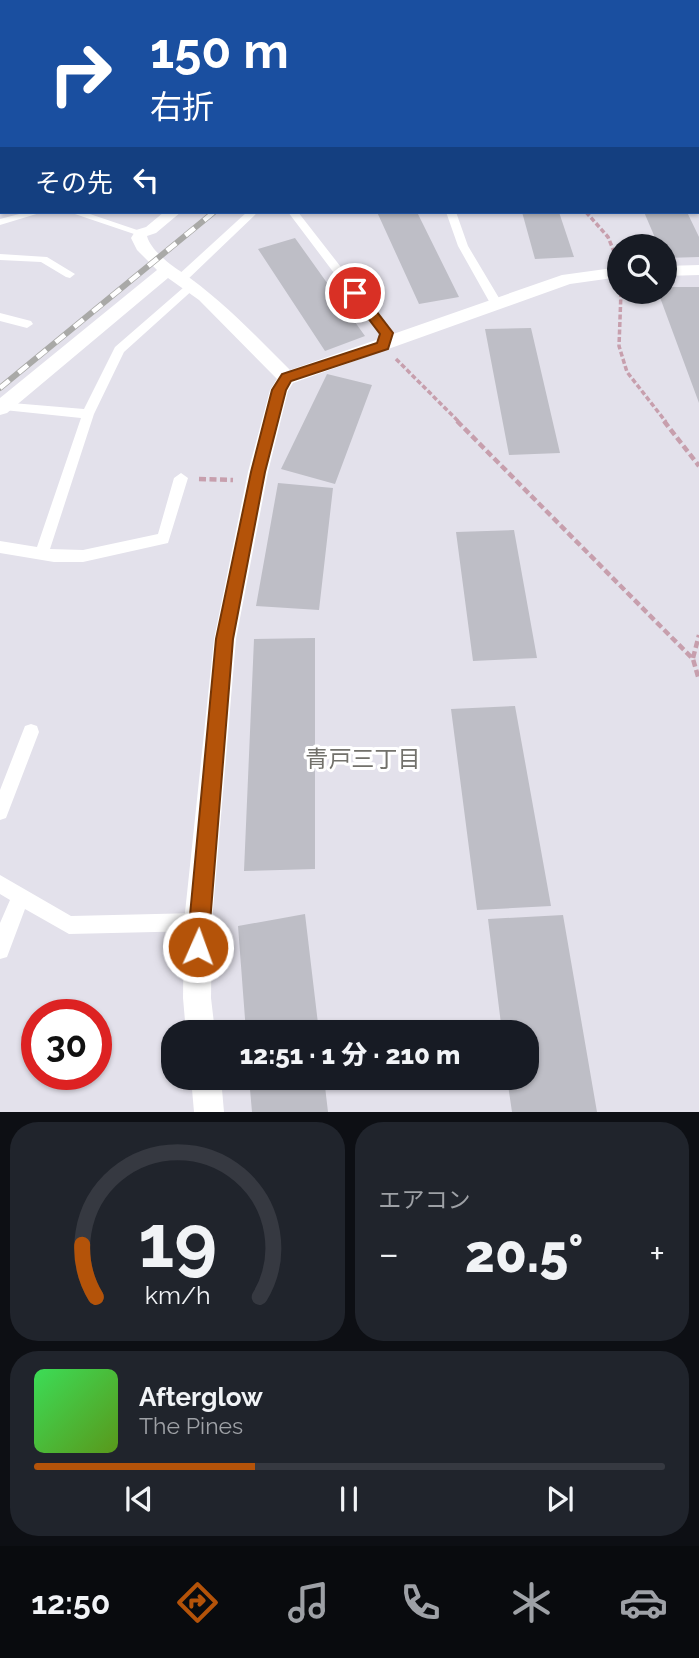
<!DOCTYPE html>
<html lang="ja">
<meta charset="utf-8">
<style>
body{margin:0;font-family:Raleway,"Noto Sans JP",sans-serif;background:#20242c;color:#f1f3f6;height:100vh;display:flex;flex-direction:column;font-size:26px;white-space:nowrap}
*{box-sizing:border-box;margin:0}
p{font-size:23px;color:#9ea1a6}
.icon{flex:none;width:38px;height:38px;fill:none;stroke:currentColor;stroke-width:2;stroke-linecap:round;stroke-linejoin:round}
.map{position:relative;height:1112px;overflow:hidden}
.side{display:flex;flex-direction:column;gap:10px;padding:10px;background:#0d0f14;flex:1}
.side>*{flex:none}
.hud{position:absolute;left:0px;top:0px;width:700px;height:214px;box-shadow:0 2px 5px #0004;background:#1a4fa0;color:#fff;overflow:hidden}
.controls{position:absolute;left:607px;top:234px;display:grid;gap:14px}
.controls a{display:grid;place-items:center;width:70px;height:70px;border-radius:50%;background:#171b24;box-shadow:0 2px 5px #0004;font-size:35px}
.speed{position:absolute;left:21px;top:999px;display:flex;gap:14px;font-size:35px;font-weight:700;text-align:center}
.speed>*{display:grid;place-content:center;width:91px;height:91px;border-radius:50%;background:#171b24;box-shadow:0 2px 5px #0004;line-height:1}
.speed .limit{border:10px solid #d22;background:#fff;color:#111}
.pin{position:absolute;display:grid;place-items:center;width:60px;height:60px;color:#fff;margin:-30px;border:4px solid #fff;border-radius:50%;box-shadow:0 2px 7px #0007}
.me{position:absolute;width:77px;margin:-38px;rotate:2deg;stroke-linejoin:round;filter:drop-shadow(0 0 5px #0008)}
.turn{display:flex;align-items:center;gap:24px;height:147px;padding:0 35px;font-size:32px}
.turn .icon{width:91px;height:91px;stroke-width:2.5}
.turn b{display:block;font-size:49px;line-height:60px}
.then{display:flex;align-items:center;height:66px;padding:0 35px;background:#0003;gap:14px;font-size:26px}
.big{font-size:52px;font-weight:800;line-height:1.1}
.side .widget{flex:1;display:flex;flex-direction:column;justify-content:center;gap:10px;min-width:0;padding:0 24px;border-radius:28px;background:#20242c}
.side .dial{align-items:center;gap:0}
.dial svg{height:182px;overflow:visible;fill:none;stroke:#363941;stroke-width:7;stroke-linecap:round;text-anchor:middle}
.dial text{fill:#f1f3f6;stroke:none}
.song{display:flex;align-items:center;gap:21px}
.cover{width:84px;height:84px;border-radius:10px;background:linear-gradient(135deg,hsl(130 70% 55%),hsl(90 70% 35%))}
.played{height:7px;border-radius:4px;background:linear-gradient(90deg,#b45309 35%,#363941 35%)}
.keys{display:flex;justify-content:space-around;direction:ltr}
.heat{display:flex;justify-content:space-between;align-items:center;font-size:38px;direction:ltr}
.side .tiles{flex:1;display:grid;gap:10px;grid-template-columns:1fr 1fr}
.widget:last-child{grid-column:span 2}
.trip{position:absolute;left:161px;top:1020px;width:378px;height:70px;border-radius:28px;background:#171b24;box-shadow:0 2px 5px #0004;font-weight:800;line-height:70px;text-align:center}
.menu{display:flex;height:112px;justify-content:space-around;align-items:center;background:#090b0e;color:#9ea1a6}
.menu .icon{width:49px;height:49px}
.menu .active{color:#b45309}
.menu b{font-size:32px;color:#f1f3f6}
.map>svg:first-child{display:block}
.education{fill:#d4d2dd}
.building{fill:#bebec6}
.lines{fill:none;stroke-linecap:round;stroke-linejoin:round}
.path-far1{stroke:#c79fad;stroke-width:3.5;stroke-dasharray:5 2.5;stroke-linecap:butt}
.path{stroke:#c79fad;stroke-width:4.5;stroke-dasharray:7 3.5;stroke-linecap:butt}
.service{fill:#fff;fill-rule:evenodd}
.minor{fill:#fff;fill-rule:evenodd}
.tertiary{fill:#fff;fill-rule:evenodd}
.rail-casing{stroke:#a9a9a7;stroke-width:6}
.rail{stroke:#fff;stroke-width:4.5;stroke-dasharray:12;stroke-linecap:butt}
.route{fill:#b45309;stroke:#753606;stroke-width:2}
.labels{text-anchor:middle;stroke-width:6;stroke-linejoin:round;paint-order:stroke}
.neighbourhood-label{font-size:23px;fill:#72716b;stroke:#fff}
</style>
<div class="map">
<svg width="699" height="1112" viewBox="0 0 699 1112">
<rect width="100%" height="100%" fill="#e3e1eb"/>
<path class="education" d="M0,0H218L2,2V76Z"/>
<path class="building" d="M377,212H417L459,297L419,304Z
M522,212H559L574,257L535,259Z
M644,212H687L699,237V257L665,258V247H659Z
M295,238L365,336L325,351L258,249Z
M665,287H699V403L658,292H665Z
M531,328L560,453L509,455L485,329Z
M327,374L372,385L335,484L281,469Z
M278,483L333,488L319,610L256,606Z
M514,530L537,658L473,661L456,532Z
M315,638V869L244,871L254,639Z
M515,706L551,906L477,910L451,709Z
M305,914L319,1032H246L238,926Z
M563,915L597,1112H512L507,1078H527V1032H502L488,919Z
M249,1078H324L328,1112H252Z"/>
<g class="lines">
<path class="path-far1" d="M586,212L608,237L615,254
M621,292L619,346L627,372L666,422
M396,359L459,422"/>
<path class="path" d="M457,421L693,659L699,680
M664,421L699,466
M199,479L233,480
M693,658L699,635"/>
<path class="service" d="M460,0H468L458,2Z
M698,27H699V31H698Z
M698,96L699,97V104L698,103Z
M0,175L2,176V182L0,181Z
M27,212H43L0,225V219Z
M69,212H84L146,233L145,235H137Z
M247,212H258L185,282H177V276Z
M288,212H298L390,330L392,333L387,349H379L377,346L380,334Z
M446,212H456L468,246L502,303L500,306L496,307L490,303L458,246Z
M0,254L47,257L75,274L70,278L66,277L41,262L0,260Z
M191,281L195,282V288L124,352L94,414L50,549L83,550L158,534L174,478L181,473L188,478L168,543L83,562H54L0,553V541L37,547L81,418L4,410L0,408V402L84,409L115,347Z
M0,313L31,321L33,324L27,328L0,321Z
M31,724L37,726L39,732L6,818L0,820V790L25,726Z
M0,875L71,916L198,913L204,916L207,922L204,928L198,931L69,934L25,909L7,957L0,959V923L10,900L0,894Z"/>
<path class="minor" d="M224,0H236L223,2Z
M353,0H365L351,2Z
M164,212H181L156,233L147,236C150,249 169,264 180,271C221,299 255,335 290,370L562,275L620,267V277L570,284L293,383L288,391L268,472L236,639L212,922L211,998L215,1032H186L183,998L184,922L214,639L248,472L270,390L277,379L199,300L168,278L7,413L0,415V398L157,270L137,250L131,238L136,230L146,227Z
M699,265V275L665,276V266Z
M191,1078H221L224,1112H194Z"/>
<path class="tertiary" d="M698,79H699V87H698Z
M0,83H2V91H0Z"/>
<g class="rail-casing">
<path id="rail" d="M0,388L214,212"/>
</g>
<use href="#rail" class="rail"/>
</g>
<path class="route" d="M355,289L360,290L393,333L388,349L291,381L286,390L265,472L233,639L208,947L205,955L198,958L190,955L187,947L216,639L251,472L272,390L282,374L377,343L380,334L349,293Z"/>
<g class="labels">
<g class="neighbourhood-label">
<text x="363" y="767">青戸三丁目</text>
</g>
</g>
</svg>
<div class="controls">
<a><svg class="icon" aria-label="search" viewBox="0 0 24 24"><circle cx="10" cy="10" r="6"/><path d="M15 15l6 6"/></svg></a>
</div>
<div class="speed"><div class="limit">30</div></div>
<div class="pin" style="left:355px;top:293px;background:#d93025"><svg class="icon" aria-label="arrive" viewBox="0 0 24 24"><path d="M6 21V4h12l-3 4 3 4H6"/></svg></div>
<svg class="me" style="left:198px;top:947px" viewBox="-20 -20 40 40"><circle r="17" fill="#b45309" stroke="#fff" stroke-width="3"/><path d="M0-11L8 9 0 5-8 9z" fill="#fff"/></svg>
<div class="trip">12:51 · 1 分 · 210 m</div>
<div class="hud">
<div class="turn"><svg class="icon" aria-label="right" viewBox="0 0 24 24"><path d="M7 20v-9h11M14 6l5 5-5 5"/></svg><div><b>150 m</b>右折</div></div>
<div class="then">その先<svg class="icon" aria-label="left" viewBox="0 0 24 24"><path d="M17 20v-9H6M10 6l-5 5 5 5"/></svg></div>
</div>
</div>
<section class="side">
<div class="tiles">
<div class="widget dial"><svg viewBox="0 0 100 80">
<path d="M14 69A42 42 0 1 1 86 69"/>
<path d="M14 69A42 42 0 0 1 8 46" stroke="#b45309"/>
<text x="50" y="56" font-size="32" font-weight="700">19</text>
<text x="50" y="72" font-size="11">km/h</text>
</svg></div>
<div class="widget"><p>エアコン</p>
<div class="heat"><a>−</a><b class="big">20.5°</b><a>+</a></div>
</div>
<div class="widget">
<div class="song"><i class="cover"></i><div><b>Afterglow</b><p>The Pines</p></div></div>
<div class="played"></div>
<div class="keys"><svg class="icon" aria-label="previous" viewBox="0 0 24 24"><path d="M18 5L8 12l10 7zM5 5v14"/></svg><svg class="icon" aria-label="pause" viewBox="0 0 24 24"><path d="M8 5v14M16 5v14"/></svg><svg class="icon" aria-label="next" viewBox="0 0 24 24"><path d="M6 5l10 7-10 7zM19 5v14"/></svg></div>
</div>
</div>
</section>
<nav class="menu">
<b>12:50</b>
<svg class="icon active" aria-label="directions" viewBox="0 0 24 24"><path d="M12 3l9 9-9 9-9-9zM9 14v-3h6M13 9l2 2-2 2"/></svg>
<svg class="icon" aria-label="music" viewBox="0 0 24 24"><path d="M9 18V5l10-2v13"/><circle cx="6" cy="18" r="3"/><circle cx="16" cy="16" r="3"/></svg>
<svg class="icon" aria-label="phone" viewBox="0 0 24 24"><path d="M5 4h4l2 5-3 2q2 4 5 5l2-3 5 2v4C11 20 4 13 5 4z"/></svg>
<svg class="icon" aria-label="climate" viewBox="0 0 24 24"><path d="M12 3v18M4 7l16 10M4 17L20 7"/></svg>
<svg class="icon" aria-label="car" viewBox="0 0 24 24"><path d="M5 17H2v-5l4-1 3-4h7l3 4 3 1v5h-3M9 17h6M6 11h13"/><circle cx="7" cy="17" r="2"/><circle cx="17" cy="17" r="2"/></svg>
</nav>
